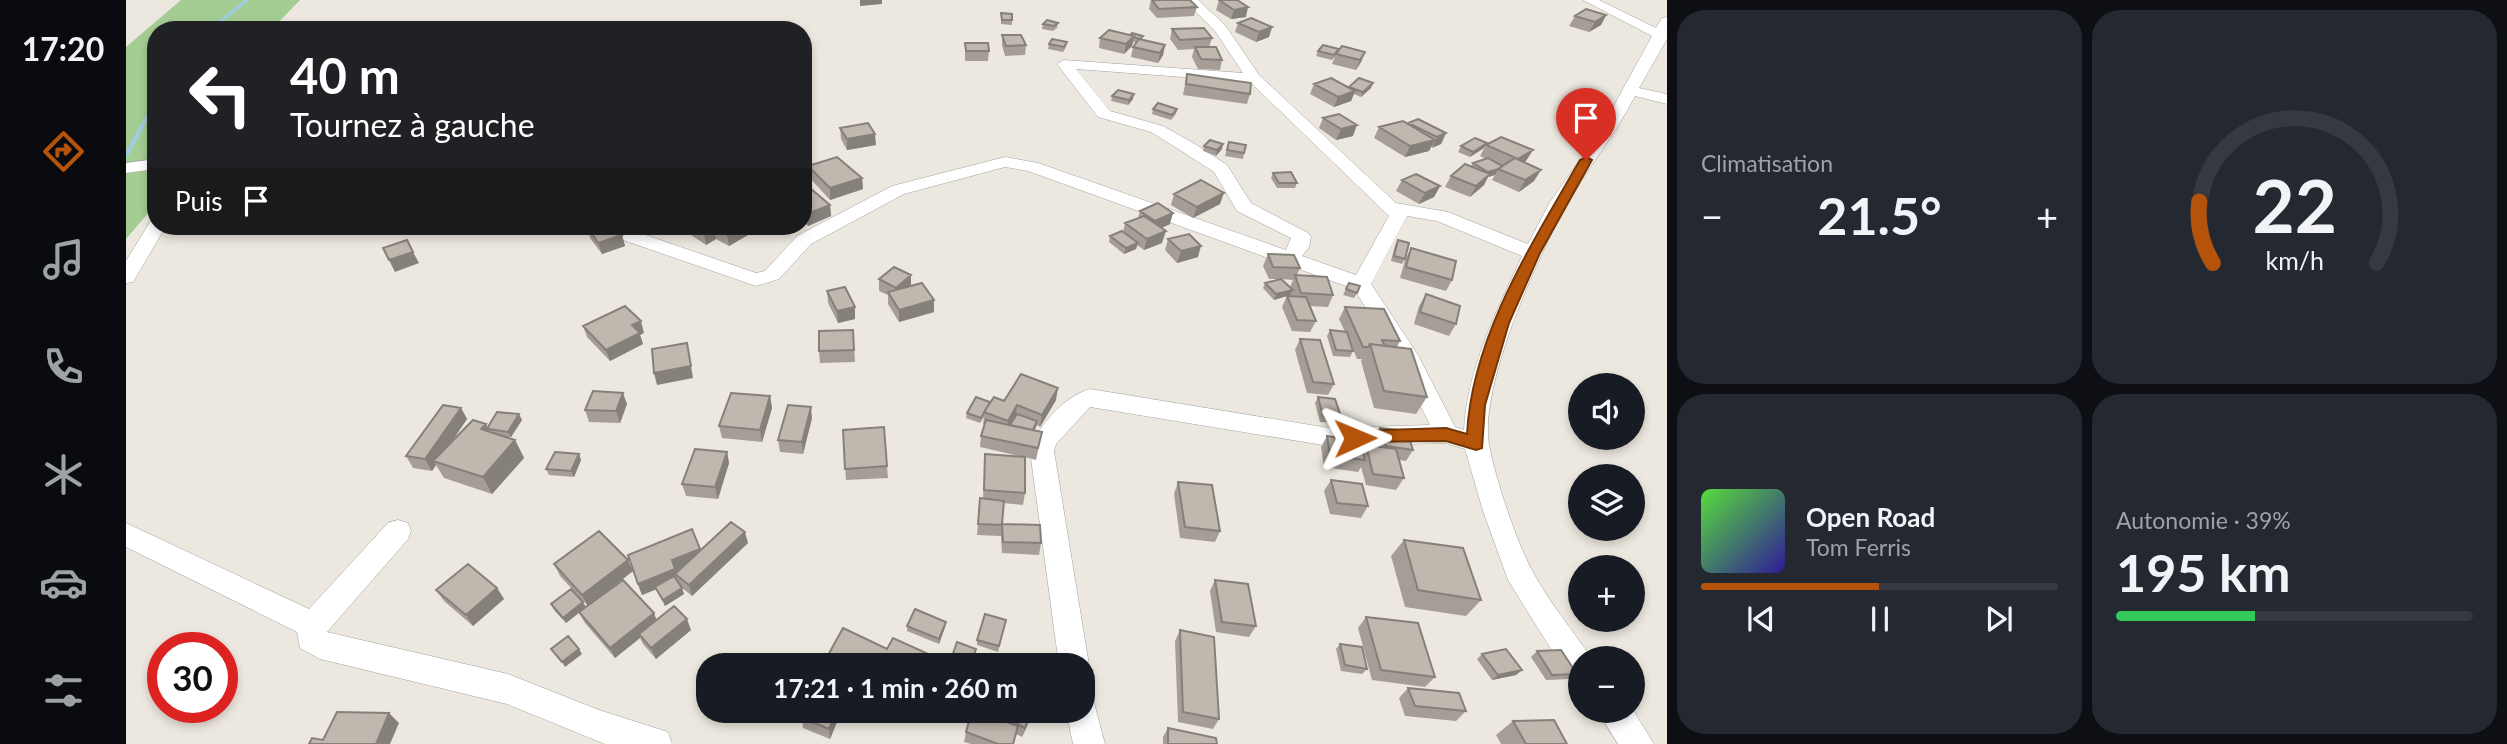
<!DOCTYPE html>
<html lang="fr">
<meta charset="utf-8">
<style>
body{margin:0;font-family:Lato,sans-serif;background:#242831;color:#f1f3f6;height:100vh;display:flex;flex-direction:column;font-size:26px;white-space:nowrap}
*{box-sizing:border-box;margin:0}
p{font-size:23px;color:#9ea1a6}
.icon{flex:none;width:38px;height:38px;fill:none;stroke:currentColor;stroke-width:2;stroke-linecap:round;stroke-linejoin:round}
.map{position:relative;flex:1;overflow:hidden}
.panel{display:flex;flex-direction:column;gap:10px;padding:10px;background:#0d0f14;width:840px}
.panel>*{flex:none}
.top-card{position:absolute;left:21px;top:21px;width:665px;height:214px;border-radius:28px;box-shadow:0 4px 10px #0003;background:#202124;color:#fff;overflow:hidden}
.tools{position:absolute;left:1442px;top:373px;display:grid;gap:14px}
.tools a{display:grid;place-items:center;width:77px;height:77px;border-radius:50%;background:#171b24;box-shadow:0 4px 10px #0003;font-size:35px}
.speed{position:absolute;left:21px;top:632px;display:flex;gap:14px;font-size:35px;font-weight:700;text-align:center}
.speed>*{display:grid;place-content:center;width:91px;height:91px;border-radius:50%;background:#171b24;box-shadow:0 4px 10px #0003;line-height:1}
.speed .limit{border:10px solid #d22;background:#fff;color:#111}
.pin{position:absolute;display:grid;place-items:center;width:60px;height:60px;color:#fff;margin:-72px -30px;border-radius:50% 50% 50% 0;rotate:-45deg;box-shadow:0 0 7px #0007}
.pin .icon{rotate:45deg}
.me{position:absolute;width:77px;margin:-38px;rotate:89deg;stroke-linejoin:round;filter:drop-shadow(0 0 5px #0008)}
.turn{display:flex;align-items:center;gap:24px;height:147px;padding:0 28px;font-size:32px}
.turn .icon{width:91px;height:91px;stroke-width:2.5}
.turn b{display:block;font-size:49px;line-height:60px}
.then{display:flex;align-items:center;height:66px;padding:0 28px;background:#0003;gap:14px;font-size:26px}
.big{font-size:52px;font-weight:700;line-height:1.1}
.panel .tile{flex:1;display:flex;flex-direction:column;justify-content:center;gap:10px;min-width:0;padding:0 24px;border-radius:28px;background:#242831}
.panel .dial{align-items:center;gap:0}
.dial svg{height:182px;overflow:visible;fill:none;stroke:#363941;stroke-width:7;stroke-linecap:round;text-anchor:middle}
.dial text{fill:#f1f3f6;stroke:none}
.song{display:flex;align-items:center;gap:21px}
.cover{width:84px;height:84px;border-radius:10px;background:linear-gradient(135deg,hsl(110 70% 55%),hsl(250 70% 35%))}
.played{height:7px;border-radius:4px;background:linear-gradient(90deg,#b45309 50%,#363941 50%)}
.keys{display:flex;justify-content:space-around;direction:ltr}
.heat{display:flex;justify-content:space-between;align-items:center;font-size:38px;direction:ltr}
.charge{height:10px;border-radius:5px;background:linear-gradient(90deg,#34c759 39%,#363941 0)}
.panel .tiles{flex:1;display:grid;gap:10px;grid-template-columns:repeat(2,1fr)}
.trip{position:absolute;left:570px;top:653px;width:399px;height:70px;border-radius:28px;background:#171b24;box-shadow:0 4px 10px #0003;font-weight:700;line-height:70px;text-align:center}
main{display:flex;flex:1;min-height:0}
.menu{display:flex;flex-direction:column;width:126px;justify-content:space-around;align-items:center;background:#090b0e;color:#9ea1a6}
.menu .icon{width:49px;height:49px}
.menu .current{color:#b45309}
.menu b{font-size:32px;color:#f1f3f6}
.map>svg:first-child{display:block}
.forest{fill:#a4cd93}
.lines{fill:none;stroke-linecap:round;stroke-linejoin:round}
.stream-far1{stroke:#9ecedc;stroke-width:3.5}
.stream{stroke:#9ecedc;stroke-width:4.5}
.minor-casing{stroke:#a1a1a1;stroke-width:1}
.minor{fill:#fff;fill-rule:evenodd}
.wall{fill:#a59d96;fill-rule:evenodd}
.shaded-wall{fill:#86807a}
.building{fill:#c0b7af;stroke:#86807a;stroke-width:2}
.route{fill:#b45309;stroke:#753606;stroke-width:2}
</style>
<main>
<nav class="menu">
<b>17:20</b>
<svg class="icon current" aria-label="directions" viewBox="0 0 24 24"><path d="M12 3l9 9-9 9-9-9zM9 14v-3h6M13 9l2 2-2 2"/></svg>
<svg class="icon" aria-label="music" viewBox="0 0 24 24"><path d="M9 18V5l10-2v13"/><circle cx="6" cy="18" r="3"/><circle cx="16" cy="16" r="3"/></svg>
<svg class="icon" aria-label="phone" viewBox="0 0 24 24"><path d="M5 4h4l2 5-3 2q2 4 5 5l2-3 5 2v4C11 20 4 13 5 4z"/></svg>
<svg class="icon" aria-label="climate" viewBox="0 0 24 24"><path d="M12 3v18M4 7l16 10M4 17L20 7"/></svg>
<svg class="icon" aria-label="car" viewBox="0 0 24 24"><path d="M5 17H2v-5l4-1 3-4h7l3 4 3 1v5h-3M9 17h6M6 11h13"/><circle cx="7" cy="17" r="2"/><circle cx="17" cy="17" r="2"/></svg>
<svg class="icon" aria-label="filters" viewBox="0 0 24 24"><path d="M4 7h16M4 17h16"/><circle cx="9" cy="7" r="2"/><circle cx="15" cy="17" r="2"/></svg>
</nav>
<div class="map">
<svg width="1541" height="744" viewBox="0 0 1541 744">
<rect width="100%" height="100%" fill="#ede8df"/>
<path class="forest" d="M55,0H174L145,30H30V204L0,239V47Z"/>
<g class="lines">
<path class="stream-far1" d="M84,30L121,0
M15,128L30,101"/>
<path class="stream" d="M0,156L16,126"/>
<g class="minor-casing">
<path id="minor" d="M1058,0H1072L1099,25L1133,75L1270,203L1322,212L1402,244L1424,202L1473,133L1526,36L1457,0H1473L1530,28L1536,18L1541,17V39L1513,88L1541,94V104L1509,96C1489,135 1462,167 1441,204C1412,256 1353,386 1363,444C1369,478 1391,544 1408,574C1424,604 1447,630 1465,658H1454V682L1443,678L1382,580L1357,511L1339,449L1320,443L1203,446L964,407L930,444L928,451L963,665L957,676V665H933L904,451C911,426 939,396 964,389L1203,428L1304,425L1270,356L1228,289L902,171L879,167L778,194L685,244L653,279L630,286L497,240L494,236L497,232H511L630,273L639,271L671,236L766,186L879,157L912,163L1160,250L1165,238L1111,211L1088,172L1057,152L1025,132L972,117L931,64L938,60L1117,73L1089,31ZM950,69L1124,82L1263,216L1230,275L1176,256L1183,247L1185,237L1182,233L1125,203L1101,165L1069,144L1037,126L984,111ZM1281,216L1311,221L1396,256C1371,310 1341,369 1338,430L1329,427L1292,355L1245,284Z
M30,159V169L0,173V163Z
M30,221V226H40L7,282L0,283V261L24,222Z
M272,520L282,523L285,531L282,539L201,632L382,674L473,710L542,732L546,744H479L381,704L194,659L174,648L171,632L0,547V523L183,609L262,523Z
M957,695L967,699L979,744H947L940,710H957Z
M1471,710H1507L1528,744H1492Z"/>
</g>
<use href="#minor" class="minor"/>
</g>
<path class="wall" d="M1025,0H1064L1071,7L1068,16L1031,18L1023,9Z
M1093,0L1120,17L1105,19L1090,10Z
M875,13L886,20V25L875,24Z
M1480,15L1475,25L1463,32L1443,26L1449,16Z
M932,23L931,28L927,31L916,29L917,24Z
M1112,23L1146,27L1143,37L1130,42L1109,32Z
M1046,29L1086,38L1083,47L1096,60L1094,70L1072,69L1066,57L1068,49L1052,50L1044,39Z
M983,30L1016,40L1039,45L1037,55L1032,63L1005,57L1007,47L1010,43L1007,42L1006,46L998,54L973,48L974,38Z
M876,35L900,45L899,55L879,56L876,45Z
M941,42L940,47L937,52L922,49L923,44Z
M839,43L863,51L862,61H839Z
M1213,49L1239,52L1235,62L1230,70L1206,64L1209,57L1206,60L1190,56L1192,51Z
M1061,74L1124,94L1121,104L1057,95Z
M1188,84L1223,87L1245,88L1235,97L1228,94L1225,101L1208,107L1184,94Z
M986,96L1007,99L1002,105L985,101Z
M1027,109H1051L1050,114L1045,120L1026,114Z
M1197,118L1227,136L1210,140L1193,128Z
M1282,123L1320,133L1315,144L1305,147L1303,151L1279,157L1248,138L1253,127L1282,124Z
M714,128L750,145L721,150L715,139Z
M1103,142L1118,153L1117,159L1099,156Z
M1361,143L1358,148L1344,157L1332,152L1335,146Z
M1360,145L1400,161L1398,162L1408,181L1393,192L1366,180L1369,175L1362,177L1358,185L1344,197L1319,187L1325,176L1345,166L1347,163L1360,159L1354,156Z
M1078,146L1096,149L1090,156L1077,151Z
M682,166L736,178L737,189L704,200L683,177Z
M1147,173L1171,183L1169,188H1151L1145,178Z
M1276,180L1314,186L1308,197L1293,204L1270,191Z
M677,191L704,205L705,216L682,226L677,222Z
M1048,194L1094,204L1067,218L1045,205Z
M1014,211L1044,224L1035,228L1036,243L1018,250L1011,245L1010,249L998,254L983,242L984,236L997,232L999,223L1012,218Z
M461,226L493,227L491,228L496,235L499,246L476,254L464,238Z
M558,226H620L622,235L603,246L590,239L580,245L559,231Z
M636,226H660L645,233Z
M1042,239L1072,257L1051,263L1039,250Z
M1272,240L1279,259L1276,264L1265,261L1269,245Z
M1285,248L1326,280L1320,291L1274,278L1279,260Z
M1142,254L1174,268L1171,275L1207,295L1202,307L1183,306L1190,321L1184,332L1166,331L1156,307L1161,296L1148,300L1137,288L1139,283L1153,279H1143L1137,266ZM1156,279L1167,280L1164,287Z
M753,279L785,286L808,312L773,322L762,304V295L753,291Z
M1223,283L1231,293L1228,298L1217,295Z
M701,291L729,319L712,323L702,303Z
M1300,294L1330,324L1323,336L1288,324L1293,306Z
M1219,307L1274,341L1271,347L1301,397L1290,414L1248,408L1235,361L1236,359H1231L1227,349V351L1224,357L1207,356L1201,336L1204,330L1219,332L1213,319Z
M457,326L518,333L514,335L517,344L484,361L461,337Z
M727,330L729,362L694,363L693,351Z
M1174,339L1208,384L1202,395L1181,393L1169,350Z
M644,396L646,408L636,442L596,438L593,426Z
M1192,397L1215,417L1212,423L1194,422L1189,403Z
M930,400L914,427L911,425L909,430L916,432L910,460L899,457V493L897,505L877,503L876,524L915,543L913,555L876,553L875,536L851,535L854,498L857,499L859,454L898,457L854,447L855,436L858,424H857L858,417L854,423L840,418L841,413L864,404L878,401Z
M501,404L494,423L463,422L459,410Z
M335,408L341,419L326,441L362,427L396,420L385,437H377L389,440L398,458L366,494L318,478L310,465L306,471L287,468L280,456Z
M686,418L677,454L654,452L652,440Z
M1254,428L1287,450L1280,461L1273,460L1278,478L1270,490L1240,485L1235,467L1232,472L1198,467L1195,447L1201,436L1237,450L1240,445L1249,446L1247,439Z
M717,430L761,466L762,478L720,480Z
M601,452L603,463L592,499L560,496L556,484Z
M453,454L455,460L448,477L423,475L420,469Z
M1205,480L1242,506L1235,518L1204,514L1198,491Z
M1052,482L1094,531L1089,542L1054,538L1048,494Z
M1278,540L1355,600L1340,616L1279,607L1265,556Z
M622,543L566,596L555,587L558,594L539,606L530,589L516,595L512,584L574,551Z
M428,564L507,571L462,606L434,576Z
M1089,580L1130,626L1123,637L1090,632L1084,591Z
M371,588L378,599L347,626L318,601L310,590Z
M425,604L528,613L530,620L565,630L530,659L517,644L514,638L489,658L459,623L453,613L440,623L428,610Z
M1240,617L1309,677L1299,687L1246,680L1232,628Z
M880,620L872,652L851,645V640Z
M781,626L819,627L813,644L781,631Z
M1054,630L1093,719L1087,729L1052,722L1049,641Z
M1214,644L1241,669L1236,674L1215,671L1210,649Z
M761,649L820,662V665H702L701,657Z
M1411,651L1451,674L1444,679L1420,680L1405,657Z
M1356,654L1396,670L1390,675L1366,680L1351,659Z
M1282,688L1340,711L1330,721L1279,716L1273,698Z
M679,710H716L704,739L677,728L676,718Z
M783,710H804L800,719Z
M856,710H908L896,737L890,734L887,744H845L838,742L840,732L856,713Z
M1387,721L1441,744H1375L1370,735Z
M1042,728L1091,744H1037V737Z"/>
<path class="shaded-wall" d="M734,0H756V4L734,6Z
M1122,7L1120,17L1105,19L1108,10Z
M1480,15L1475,25L1463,32L1469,22Z
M1146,27L1143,37L1130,42L1133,32Z
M1008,36L1006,46L998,54L1000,44Z
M1039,45L1037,55L1032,63L1034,53Z
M1239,52L1235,62L1230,70L1234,60Z
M1247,83L1245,88L1235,97L1237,92Z
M1229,91L1225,101L1208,107L1212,97Z
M1008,94L1007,99L1002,105L1003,100Z
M1231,125L1227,136L1210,140L1215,129Z
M1320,133L1315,144L1306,148L1311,137Z
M749,134L750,145L721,150V139Z
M1309,140L1303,151L1279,157L1284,146Z
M1361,143L1358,148L1344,157L1347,152Z
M1097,144L1096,149L1090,156L1091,150Z
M1407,150L1400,161L1386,170L1392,159Z
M1372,169L1369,175L1362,177L1358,185L1344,197L1350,186L1359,178L1362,172Z
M1415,170L1408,181L1393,192L1399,180Z
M736,178L737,189L704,200V188Z
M1314,186L1308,197L1293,204L1299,193Z
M1098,193L1094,204L1067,218L1071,207Z
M704,205L705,216L682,226L681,214Z
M1047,213L1044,224L1026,233L1029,221Z
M617,226H620L622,235L603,246L601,235Z
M644,226H660L645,233Z
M588,227L590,239L580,245L578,233Z
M1040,231L1036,243L1018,250L1021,239Z
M496,235L499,246L476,254L472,243Z
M1012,243L1010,249L998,254L1000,248Z
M1075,246L1072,257L1051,263L1055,251Z
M287,252L293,263L269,272L263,260Z
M785,275V286L770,299V288Z
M1167,290L1164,295L1148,300L1150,294Z
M808,300V312L773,322V310Z
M729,307V319L712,323L711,311Z
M515,321L518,333L514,335L517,344L484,361L480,350L506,325Z
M561,343L567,378L531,385L528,373Z
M932,388L930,400L914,427L916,415Z
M497,393L501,404L494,423L490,411Z
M644,396L646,408L636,442L634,430Z
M891,405L890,417L880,433L882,421Z
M685,407L686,418L677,454L676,442Z
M335,408L341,419L312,462L307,461L310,465L306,471L299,459Z
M393,414L396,420L385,437L382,432Z
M360,424L369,441L355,429Z
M389,440L398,458L366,494L357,477Z
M601,452L603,463L592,499L589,487Z
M453,454L455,460L448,477L445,471Z
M619,532L622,543L566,596L563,585Z
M574,549L577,560L550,571L552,576L549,574L551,581L516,595L512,584L546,560Z
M502,560L507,571L462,606L456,595Z
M371,588L378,599L347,626L340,615Z
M556,588L558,594L539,606L537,600Z
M457,602L460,607L440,623L437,618Z
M528,613L532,624L513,634L514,638L489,658L484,648Z
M561,619L565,630L530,659L525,648Z
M820,622L819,627L813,644V639Z
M453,649L456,654L439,667L436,662Z
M1396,670L1390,675L1366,680L1372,675Z
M711,710H716L704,739L703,729Z
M906,710H908L896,737L899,728Z
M263,713L273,723L264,744H250Z"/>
<path class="building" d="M1026,0H1064L1071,7L1033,9Z
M1093,0H1111L1122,7L1108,10Z
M1460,9L1480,15L1469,22L1449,16Z
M875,13L886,14V20H876Z
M1125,18L1146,27L1133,32L1112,23Z
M921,20L932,23L928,26L917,24Z
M1078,28L1086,38L1054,40L1046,29Z
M983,30L1008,36L1000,44L974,38Z
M1006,33L1017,36L1014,39L1007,37L1008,36L1004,35Z
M876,35H895L900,45L880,46Z
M926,39L941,42L938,47L923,44Z
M1013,39L1039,45L1034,53L1007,47Z
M839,43H862L863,51H840Z
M1197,45L1213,49L1208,55L1192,51Z
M1216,46L1239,52L1234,60L1210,54Z
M1069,47H1090L1096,60L1075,59Z
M1061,74L1125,83L1124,94L1060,84Z
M1205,78L1229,91L1212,97L1188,84Z
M1233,78L1247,83L1237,92L1223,87Z
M992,90L1008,94L1003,100L986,96Z
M1032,103L1051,109L1046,115L1027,109Z
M1213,114L1231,125L1215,129L1197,118Z
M1292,119L1320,133L1311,137L1282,123Z
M1277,121L1309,140L1284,146L1253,127Z
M742,123L749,134L721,139L714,128Z
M1375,137L1407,150L1392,159L1360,145Z
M1349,138L1361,143L1347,152L1335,146Z
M1084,140L1097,144L1091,150L1078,146Z
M1103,142L1120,145L1118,153L1101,150Z
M711,157L736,178L704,188L682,166Z
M1362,158L1376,166L1373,169L1362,172L1347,163Z
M1389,158L1415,170L1399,180L1372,169Z
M1339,164L1364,174L1350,186L1325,176Z
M1165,172L1171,183H1153L1147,173Z
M1290,174L1314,186L1299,193L1276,180Z
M1075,180L1098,193L1071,207L1048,194Z
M684,188L704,205L681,214L677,211V191Z
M1032,203L1047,213L1029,221L1014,211Z
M1018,216L1040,231L1021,239L999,223Z
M461,226H489L496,235L472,243Z
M566,226H617L601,235L588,227L578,233Z
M996,231L1012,243L1000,248L984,236Z
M1063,234L1075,246L1055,251L1042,239Z
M281,240L287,252L263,260L257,248Z
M1272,240L1283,243L1279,259L1268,256Z
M1285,248L1330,261L1326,280L1280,267Z
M1142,254L1168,255L1174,268L1147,267Z
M768,267L785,275L770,288L753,279Z
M1169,275L1201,277L1207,295L1175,293Z
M1155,279L1167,290L1150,294L1139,283Z
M796,283L808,300L773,310L762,292Z
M1223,283L1234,286L1231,293L1220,289Z
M719,287L729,307L711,311L701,291Z
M1300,294L1334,306L1330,324L1294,312Z
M1161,296L1180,297L1190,321L1171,320Z
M499,306L515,321L506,325L514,333L480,350L457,326Z
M1219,307L1258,309L1274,341L1256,340L1259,346L1244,344L1242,347H1237Z
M727,330L728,350L693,351V331Z
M1204,330L1221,332L1227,351L1210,350Z
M1174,339L1194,340L1208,384L1187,382Z
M561,343L565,366L528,373L526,349Z
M1244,344L1285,349L1301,397L1258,391Z
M895,374L932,388L916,415L891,405L882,421L858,412L868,397L878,401Z
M467,391L497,393L490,411L459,410Z
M605,393L644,396L634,430L593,426Z
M850,397L864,402L855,418L841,413Z
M1192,397L1209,399L1215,417L1197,416Z
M317,405L335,408L299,459L280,456Z
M662,405L685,407L676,442L652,440Z
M371,412L393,414L382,432L363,429L362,427Z
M891,414L911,421L907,430L884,425Z
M347,420L360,424L355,429L389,440L357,477L307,461Z
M860,420L916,432L912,448L855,436Z
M758,427L761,466L719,469L717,430Z
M1254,428L1281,431L1287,450L1260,446Z
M1201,436L1234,441L1239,460L1204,455Z
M1240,445L1270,449L1278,478L1247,474Z
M569,449L601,452L589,487L556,484Z
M429,452L453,454L445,471L420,469Z
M859,454L899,457V493L858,490Z
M1205,480L1236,484L1242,506L1211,503Z
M1052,482L1086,485L1094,531L1059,527Z
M854,498L878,501L876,524L914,525L915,543L877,542L876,525L852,524Z
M605,522L619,532L563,585L549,574Z
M566,529L574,549L546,560L549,569L512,584L502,555Z
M473,531L502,560L456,595L428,564Z
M1278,540L1337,548L1355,600L1292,590Z
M342,564L371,588L340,615L310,590Z
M548,576L556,588L537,600L529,587Z
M497,580L528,613L484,648L453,612Z
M1089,580L1122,584L1130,626L1096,622Z
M445,589L457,602L437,618L425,604Z
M548,606L561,619L525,648L513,634Z
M789,609L820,622L813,639L781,626Z
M859,614L880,620L873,646L851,640Z
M1240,617L1292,623L1309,677L1255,670Z
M717,628L761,649L767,638L820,662L819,665H718L701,657Z
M1054,630L1088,637L1093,719L1057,712Z
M442,636L453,649L436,662L425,649Z
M831,642L850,649L844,665H823Z
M1214,644L1236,647L1241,669L1219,665Z
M1380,649L1396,670L1372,675L1356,654Z
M1435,650L1451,674L1426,675L1411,651Z
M1282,688L1333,693L1340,711L1289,706Z
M679,710H711L703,729L676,718Z
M846,710L892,726L887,744H872L840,732Z
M866,710H906L899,728Z
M211,712L263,713L250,744H183L186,738L197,740Z
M1428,720L1441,744H1400L1387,721Z
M1042,728L1090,738L1091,744H1042Z"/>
<path class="route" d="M1460,157L1466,160L1414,253L1383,323L1359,405L1356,448L1350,450L1320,441L1223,442L1220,438L1223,433L1229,431L1320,428L1341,434C1346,336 1406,244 1454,160Z"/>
</svg>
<div class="tools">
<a><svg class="icon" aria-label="sound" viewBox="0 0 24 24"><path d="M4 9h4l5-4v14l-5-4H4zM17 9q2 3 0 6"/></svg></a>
<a><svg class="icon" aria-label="layers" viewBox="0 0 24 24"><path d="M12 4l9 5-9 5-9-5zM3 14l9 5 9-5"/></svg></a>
<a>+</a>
<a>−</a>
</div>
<div class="speed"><div class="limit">30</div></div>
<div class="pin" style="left:1460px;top:160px;background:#d93025"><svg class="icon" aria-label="arrive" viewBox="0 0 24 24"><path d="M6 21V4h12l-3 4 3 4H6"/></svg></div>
<svg class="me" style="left:1229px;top:438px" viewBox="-20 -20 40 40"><path d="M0-17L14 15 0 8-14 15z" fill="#b45309" stroke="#fff" stroke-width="4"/></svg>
<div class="trip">17:21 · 1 min · 260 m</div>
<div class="top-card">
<div class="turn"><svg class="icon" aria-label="left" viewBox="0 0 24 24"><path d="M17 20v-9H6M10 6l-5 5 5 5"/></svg><div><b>40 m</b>Tournez à gauche</div></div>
<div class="then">Puis<svg class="icon" aria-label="arrive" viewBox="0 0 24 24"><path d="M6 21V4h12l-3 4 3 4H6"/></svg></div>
</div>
</div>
<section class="panel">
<div class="tiles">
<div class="tile"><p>Climatisation</p>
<div class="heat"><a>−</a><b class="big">21.5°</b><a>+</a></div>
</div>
<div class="tile dial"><svg viewBox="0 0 100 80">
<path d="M14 69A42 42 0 1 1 86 69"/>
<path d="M14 69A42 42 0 0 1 8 42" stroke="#b45309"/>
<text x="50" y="56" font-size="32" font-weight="700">22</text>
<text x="50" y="72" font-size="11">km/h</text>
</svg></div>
<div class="tile">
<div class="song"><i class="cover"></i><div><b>Open Road</b><p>Tom Ferris</p></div></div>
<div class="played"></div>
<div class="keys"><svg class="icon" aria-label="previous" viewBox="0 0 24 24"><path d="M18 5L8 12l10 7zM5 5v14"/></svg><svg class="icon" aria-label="pause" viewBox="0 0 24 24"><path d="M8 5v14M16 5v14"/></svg><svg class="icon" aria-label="next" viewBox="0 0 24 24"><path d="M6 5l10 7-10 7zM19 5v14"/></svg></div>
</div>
<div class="tile"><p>Autonomie · 39%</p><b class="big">195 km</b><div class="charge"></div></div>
</div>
</section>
</main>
